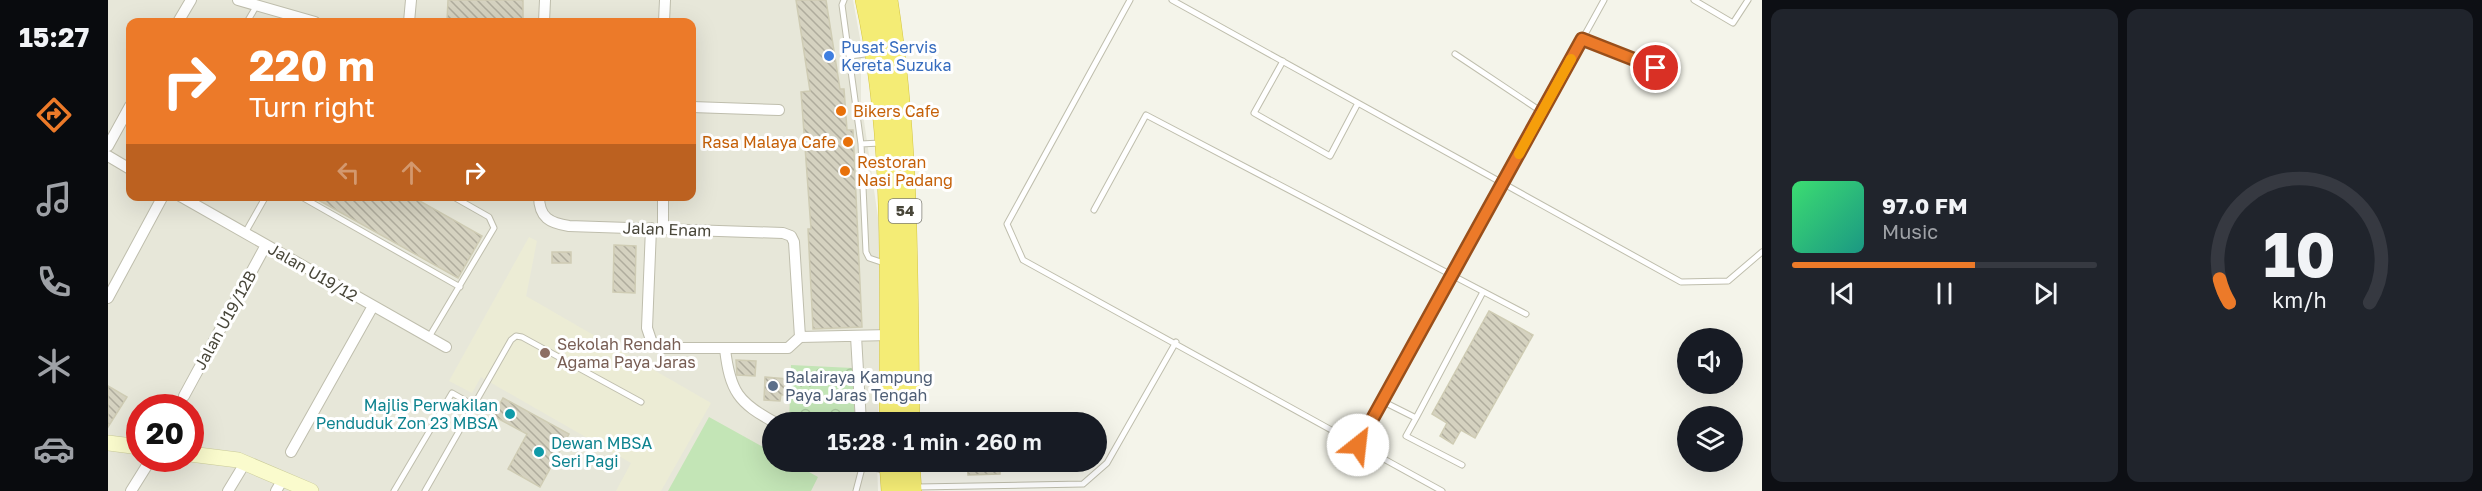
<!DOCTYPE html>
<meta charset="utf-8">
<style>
body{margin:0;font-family:"Golos Text",sans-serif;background:#20242c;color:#f1f3f6;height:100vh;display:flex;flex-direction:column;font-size:22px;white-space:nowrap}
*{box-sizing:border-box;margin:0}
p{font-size:20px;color:#9ea1a6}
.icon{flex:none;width:33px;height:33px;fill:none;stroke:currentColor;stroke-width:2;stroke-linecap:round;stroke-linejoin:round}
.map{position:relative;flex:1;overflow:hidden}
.details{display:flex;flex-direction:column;gap:9px;padding:9px;background:#0d0f14;width:720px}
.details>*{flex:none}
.hud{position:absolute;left:18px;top:18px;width:570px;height:183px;border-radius:12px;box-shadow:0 6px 24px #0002;background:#ec7a29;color:#fff;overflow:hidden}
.buttons{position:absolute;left:1569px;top:328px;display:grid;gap:12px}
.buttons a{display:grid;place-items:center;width:66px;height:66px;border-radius:50%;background:#171b24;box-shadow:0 6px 24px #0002;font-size:30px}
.speed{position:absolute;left:18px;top:394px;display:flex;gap:12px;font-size:30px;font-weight:700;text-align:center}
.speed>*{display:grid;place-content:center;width:78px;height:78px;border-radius:50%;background:#171b24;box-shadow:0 6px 24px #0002;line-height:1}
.speed .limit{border:9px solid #d22;background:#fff;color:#111}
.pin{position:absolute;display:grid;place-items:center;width:51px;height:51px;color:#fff;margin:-26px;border:3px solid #fff;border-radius:50%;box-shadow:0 2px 6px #0007}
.me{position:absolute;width:66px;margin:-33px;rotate:29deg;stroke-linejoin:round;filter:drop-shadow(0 0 4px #0008)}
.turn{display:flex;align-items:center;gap:21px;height:126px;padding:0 24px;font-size:27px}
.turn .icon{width:78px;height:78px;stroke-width:2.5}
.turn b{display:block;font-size:42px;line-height:51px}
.lanes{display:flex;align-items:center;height:57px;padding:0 24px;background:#0003;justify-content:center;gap:30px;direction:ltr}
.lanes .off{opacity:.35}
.details .tile{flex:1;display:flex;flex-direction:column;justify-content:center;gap:9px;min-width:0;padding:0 21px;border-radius:12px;background:#20242c}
.details .dial{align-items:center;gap:0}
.dial svg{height:156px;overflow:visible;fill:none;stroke:#363941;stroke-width:7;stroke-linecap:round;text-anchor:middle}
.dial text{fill:#f1f3f6;stroke:none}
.song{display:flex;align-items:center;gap:18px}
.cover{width:72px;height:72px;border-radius:9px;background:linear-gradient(135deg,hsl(140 70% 55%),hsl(170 70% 35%))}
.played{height:6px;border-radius:3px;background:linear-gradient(90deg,#ec7a29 60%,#363941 60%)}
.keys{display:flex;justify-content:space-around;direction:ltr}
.details .tiles{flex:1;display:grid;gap:9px;grid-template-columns:repeat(2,1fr)}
.trip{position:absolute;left:654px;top:412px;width:345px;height:60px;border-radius:30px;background:#171b24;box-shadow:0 6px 24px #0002;font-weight:600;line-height:60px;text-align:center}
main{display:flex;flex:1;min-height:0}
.menu{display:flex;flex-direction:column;width:108px;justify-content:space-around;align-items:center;background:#090b0e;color:#9ea1a6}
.menu .icon{width:42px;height:42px}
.menu .current{color:#ec7a29}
.menu b{font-size:27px;color:#f1f3f6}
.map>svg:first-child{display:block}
.residential{fill:#e7e7d9;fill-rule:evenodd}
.education{fill:#ececd5}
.forest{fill:url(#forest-crowns)}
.pitch{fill:#c3e5b6}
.building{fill:url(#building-back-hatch);stroke:#cfccb4;stroke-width:1.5}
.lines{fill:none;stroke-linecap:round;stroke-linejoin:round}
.lane-casing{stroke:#bfbead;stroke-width:7}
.street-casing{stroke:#bfbead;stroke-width:12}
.secondary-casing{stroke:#cacb99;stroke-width:16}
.highway-casing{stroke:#d4c544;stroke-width:22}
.lane{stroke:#fff;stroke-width:5}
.street{stroke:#fff;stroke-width:10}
.secondary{stroke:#fafbcd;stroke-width:15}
.highway{stroke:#f4ec75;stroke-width:21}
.route-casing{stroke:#994f1b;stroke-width:15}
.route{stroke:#ec7a29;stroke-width:10}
.slow{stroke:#f59e0b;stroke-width:10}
.shop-dot{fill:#3f7fe0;stroke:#fff;stroke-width:2}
.food-dot{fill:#e8710a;stroke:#fff;stroke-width:2}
.education-dot{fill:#8d6e63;stroke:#fff;stroke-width:2}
.service-dot{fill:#5c6f8a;stroke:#fff;stroke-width:2}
.culture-dot{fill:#0f9aa8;stroke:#fff;stroke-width:2}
.labels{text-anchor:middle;stroke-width:6;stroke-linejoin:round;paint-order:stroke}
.shield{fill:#fff;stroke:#7f7e74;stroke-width:1.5}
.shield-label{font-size:15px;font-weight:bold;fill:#484639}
.shop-label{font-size:16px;fill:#366cbe;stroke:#fff;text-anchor:start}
.food-label{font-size:16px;fill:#c56008;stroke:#fff;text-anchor:start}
.street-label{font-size:16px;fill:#484639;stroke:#fff}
.education-label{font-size:16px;fill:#785e54;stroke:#fff;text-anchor:start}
.service-label{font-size:16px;fill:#4e5e75;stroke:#fff;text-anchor:start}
.culture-label{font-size:16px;fill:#0d838f;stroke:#fff;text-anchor:end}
</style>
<main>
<nav class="menu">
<b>15:27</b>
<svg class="icon current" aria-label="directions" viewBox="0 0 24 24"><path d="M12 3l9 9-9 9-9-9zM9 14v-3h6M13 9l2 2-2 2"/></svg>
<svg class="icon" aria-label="music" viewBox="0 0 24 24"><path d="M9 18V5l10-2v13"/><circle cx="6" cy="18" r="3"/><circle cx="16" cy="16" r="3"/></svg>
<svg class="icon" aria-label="phone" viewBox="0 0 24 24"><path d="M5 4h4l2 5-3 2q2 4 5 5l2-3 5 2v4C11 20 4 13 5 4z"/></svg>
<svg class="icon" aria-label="climate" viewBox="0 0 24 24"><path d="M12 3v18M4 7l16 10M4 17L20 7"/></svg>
<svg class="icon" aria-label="car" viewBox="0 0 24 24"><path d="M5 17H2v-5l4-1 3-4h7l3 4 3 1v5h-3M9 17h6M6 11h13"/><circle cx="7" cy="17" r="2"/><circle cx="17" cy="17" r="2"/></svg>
</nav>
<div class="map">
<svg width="1654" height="491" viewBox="0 0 1654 491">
<defs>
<pattern id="forest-crowns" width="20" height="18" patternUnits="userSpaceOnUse" patternTransform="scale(1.5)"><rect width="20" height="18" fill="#c3e5b6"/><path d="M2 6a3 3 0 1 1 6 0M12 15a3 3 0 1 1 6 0" fill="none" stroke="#a9c69d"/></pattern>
<pattern id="building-back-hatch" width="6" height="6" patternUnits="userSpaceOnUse" patternTransform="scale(1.5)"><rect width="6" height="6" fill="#d5d2c0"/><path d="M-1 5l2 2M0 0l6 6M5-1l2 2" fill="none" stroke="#afac9d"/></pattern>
</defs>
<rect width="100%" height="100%" fill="#f4f4ea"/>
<path class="residential" d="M0,0H745L753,44V100L774,245L770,423H664V462H769L770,491H0ZM22,22H584V196H22ZM32,408H82V459H32Z"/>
<path class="education" d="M421,237L429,241L418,296L603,403L553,491H508L523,463L373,377L364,393L341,381Z"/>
<path class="forest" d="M683,365L745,368L747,423H681Z"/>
<path class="pitch" d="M601,417L664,452V462H683L710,477L703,491H560Z"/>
<path class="building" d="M340,0H415V22H339Z
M688,0H718L732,89H736L739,130H745L754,327L705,329L700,229H703L693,92L702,91Z
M203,196H303L374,236L350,278Z
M506,245L528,246L527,293L505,292Z
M444,252H463V263H444Z
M1381,311L1425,335L1367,438L1353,430L1345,444L1332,436L1339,423L1324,414Z
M628,360L648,361L647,376L629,375Z
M657,377L680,379L679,395H673L672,401L656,400Z
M0,386L19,397L0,427Z
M395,398L461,434L432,487L400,469L419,434L385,416Z
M859,462H892V474L860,475Z"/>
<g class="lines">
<g class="lane-casing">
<path id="lane" d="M736,0L734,5L753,144L758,252L761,258L779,264
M1022,0L899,224L915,260L1334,491
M1064,0L1573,282L1620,281L1654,252
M1586,0L1625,23L1640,0
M139,22L149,5
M1474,39L1566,76
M1347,54L1434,112
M742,56L764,53
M1175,61L1146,113L1222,156L1250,103
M753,144L772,143
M192,196L352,287
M986,210L1038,115L1418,314
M137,233L158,196
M321,337L386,228L381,217L344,196
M1274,401L1308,418L1375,292
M1308,418L1298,436L1354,465
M1250,445L1496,0
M809,487L975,484L999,463L1068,342
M286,491L344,393L367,406
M317,491L403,340L408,336L414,337L533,402
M748,491L755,464"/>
</g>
<g class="street-casing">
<path id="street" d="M130,0L207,22
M70,22L83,0
M301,22L303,0
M436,22L437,0
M556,22L557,0
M584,107L671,110
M0,146L22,106
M0,156L22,169
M72,196L338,347
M431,196C431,218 442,223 461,226L675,233L683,236L686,242L692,337
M543,228L539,328L544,343L553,348H680L692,337L782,335
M555,229V196
M0,298L55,196
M748,336L753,423
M617,349C622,391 630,403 668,423
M76,396L158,245
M183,452L265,306
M749,462L782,469
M23,491L43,459
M120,491L137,463
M168,491L175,479"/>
</g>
<g class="secondary-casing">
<path id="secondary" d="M0,443L32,447
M82,454L130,460L203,491"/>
</g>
<g class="highway-casing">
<path id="highway" d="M758,0C788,138 782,282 782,423
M779,0C801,141 799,281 801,423
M782,462L784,491
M801,462L803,491"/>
</g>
<use href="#lane" class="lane"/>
<use href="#street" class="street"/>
<use href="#secondary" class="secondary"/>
<use href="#highway" class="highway"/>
</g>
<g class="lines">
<g class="route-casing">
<path id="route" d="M1250,445L1474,39L1548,68"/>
</g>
<use href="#route" class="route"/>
<path class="slow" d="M1411,154L1463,59"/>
</g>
<circle class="shop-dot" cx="721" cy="56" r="6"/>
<g class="food-dot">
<circle cx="733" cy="111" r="6"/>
<circle cx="740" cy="142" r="6"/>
<circle cx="737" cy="171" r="6"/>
</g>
<circle class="education-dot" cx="437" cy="353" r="6"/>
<circle class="service-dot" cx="665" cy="386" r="6"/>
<g class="culture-dot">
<circle cx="402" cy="414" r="6"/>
<circle cx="431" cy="452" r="6"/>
</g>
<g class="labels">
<rect class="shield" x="780.5" y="199" width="33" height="24" rx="4.5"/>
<g class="shield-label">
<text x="797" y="216">54</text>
</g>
<g class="shop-label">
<text x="733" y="53">Pusat Servis<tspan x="733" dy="18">Kereta Suzuka</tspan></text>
</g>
<g class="food-label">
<text x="745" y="117">Bikers Cafe</text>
<text x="728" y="148" text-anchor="end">Rasa Malaya Cafe</text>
<text x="749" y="168">Restoran<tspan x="749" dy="18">Nasi Padang</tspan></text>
</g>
<g class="street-label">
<text transform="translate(559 229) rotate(2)" y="6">Jalan Enam</text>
<text transform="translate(205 272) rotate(30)" y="6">Jalan U19/12</text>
<text transform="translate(117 320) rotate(-61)" y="6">Jalan U19/12B</text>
</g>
<g class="education-label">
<text x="449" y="350">Sekolah Rendah<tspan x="449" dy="18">Agama Paya Jaras</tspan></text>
</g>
<g class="service-label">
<text x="677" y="383">Balairaya Kampung<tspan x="677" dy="18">Paya Jaras Tengah</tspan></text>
</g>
<g class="culture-label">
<text x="390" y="411">Majlis Perwakilan<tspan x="390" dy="18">Penduduk Zon 23 MBSA</tspan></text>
<text x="443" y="449" text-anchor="start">Dewan MBSA<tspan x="443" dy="18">Seri Pagi</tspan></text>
</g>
</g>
</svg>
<div class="buttons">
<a><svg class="icon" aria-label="sound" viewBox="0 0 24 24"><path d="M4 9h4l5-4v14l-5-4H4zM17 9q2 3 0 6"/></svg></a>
<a><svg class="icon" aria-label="layers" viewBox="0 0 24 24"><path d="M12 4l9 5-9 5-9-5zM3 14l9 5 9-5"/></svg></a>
</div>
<div class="speed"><div class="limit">20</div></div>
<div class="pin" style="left:1548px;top:68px;background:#d93025"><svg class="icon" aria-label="arrive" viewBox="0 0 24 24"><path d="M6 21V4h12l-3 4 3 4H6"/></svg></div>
<svg class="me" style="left:1250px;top:445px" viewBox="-20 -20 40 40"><circle r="19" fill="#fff"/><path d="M0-13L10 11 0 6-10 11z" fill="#ec7a29"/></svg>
<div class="trip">15:28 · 1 min · 260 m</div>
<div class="hud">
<div class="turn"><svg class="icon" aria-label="right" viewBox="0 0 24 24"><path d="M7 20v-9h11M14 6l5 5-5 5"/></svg><div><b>220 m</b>Turn right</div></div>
<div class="lanes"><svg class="icon off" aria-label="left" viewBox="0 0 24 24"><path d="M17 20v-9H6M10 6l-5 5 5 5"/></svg><svg class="icon off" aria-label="ahead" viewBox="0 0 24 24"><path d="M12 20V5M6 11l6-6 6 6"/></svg><svg class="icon" aria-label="right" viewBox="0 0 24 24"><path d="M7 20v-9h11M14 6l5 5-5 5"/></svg></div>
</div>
</div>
<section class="details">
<div class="tiles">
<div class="tile">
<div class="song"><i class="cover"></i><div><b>97.0 FM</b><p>Music</p></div></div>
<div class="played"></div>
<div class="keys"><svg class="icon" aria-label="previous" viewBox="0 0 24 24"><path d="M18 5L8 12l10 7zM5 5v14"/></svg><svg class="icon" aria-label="pause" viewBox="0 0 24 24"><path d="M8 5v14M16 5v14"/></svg><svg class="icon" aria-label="next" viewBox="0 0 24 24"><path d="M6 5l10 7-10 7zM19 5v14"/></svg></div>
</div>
<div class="tile dial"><svg viewBox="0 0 100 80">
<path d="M14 69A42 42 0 1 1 86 69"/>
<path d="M14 69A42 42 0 0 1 9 57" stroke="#ec7a29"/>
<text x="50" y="56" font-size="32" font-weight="700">10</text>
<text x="50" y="72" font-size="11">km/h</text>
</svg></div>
</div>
</section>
</main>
